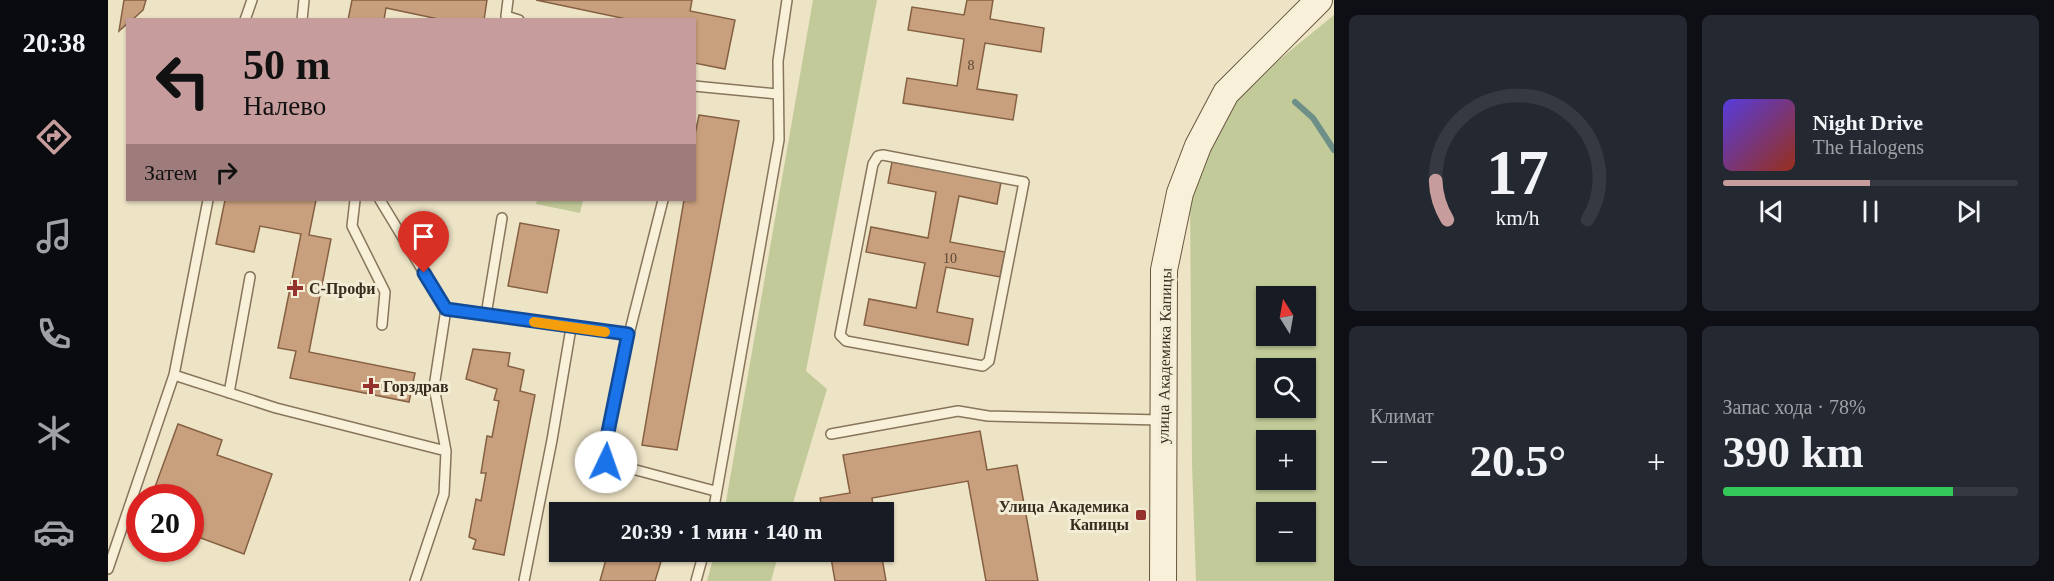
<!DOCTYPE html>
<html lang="ru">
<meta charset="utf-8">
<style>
body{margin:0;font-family:"Times New Roman",serif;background:#242831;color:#f1f3f6;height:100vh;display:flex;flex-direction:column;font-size:22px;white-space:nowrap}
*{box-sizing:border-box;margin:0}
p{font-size:20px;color:#9ea1a6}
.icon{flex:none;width:33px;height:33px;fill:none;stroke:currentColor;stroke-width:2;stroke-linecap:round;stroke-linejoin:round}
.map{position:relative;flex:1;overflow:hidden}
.sheet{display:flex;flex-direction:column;gap:15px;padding:15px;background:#0d0f14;width:720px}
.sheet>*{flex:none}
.hud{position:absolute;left:18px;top:18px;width:570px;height:183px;border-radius:0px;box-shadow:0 2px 4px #0004;background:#c79c9c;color:#111;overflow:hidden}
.needle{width:39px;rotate:349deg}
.fabs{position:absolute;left:1148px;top:286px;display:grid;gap:12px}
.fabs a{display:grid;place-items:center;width:60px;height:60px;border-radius:0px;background:#171b24;box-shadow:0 2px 4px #0004;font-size:30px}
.speed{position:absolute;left:18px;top:484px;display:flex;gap:12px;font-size:30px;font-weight:700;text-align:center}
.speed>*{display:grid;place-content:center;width:78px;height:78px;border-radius:50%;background:#171b24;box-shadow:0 2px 4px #0004;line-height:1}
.speed .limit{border:9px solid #d22;background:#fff;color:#111}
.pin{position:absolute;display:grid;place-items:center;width:51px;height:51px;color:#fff;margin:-62px -26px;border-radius:50% 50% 50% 0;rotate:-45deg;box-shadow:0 0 6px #0007}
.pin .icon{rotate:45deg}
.me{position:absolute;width:66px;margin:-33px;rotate:3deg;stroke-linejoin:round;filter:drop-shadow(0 0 4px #0008)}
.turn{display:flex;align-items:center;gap:21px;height:126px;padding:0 18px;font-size:27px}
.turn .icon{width:78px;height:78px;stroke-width:2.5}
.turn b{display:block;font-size:42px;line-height:51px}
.then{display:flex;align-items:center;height:57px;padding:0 18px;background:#0003;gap:12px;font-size:22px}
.big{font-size:45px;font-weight:700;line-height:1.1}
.sheet .widget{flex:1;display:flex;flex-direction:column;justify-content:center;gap:9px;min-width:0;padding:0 21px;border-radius:9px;background:#242831}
.sheet .dial{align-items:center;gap:0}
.dial svg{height:156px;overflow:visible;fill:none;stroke:#363941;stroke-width:7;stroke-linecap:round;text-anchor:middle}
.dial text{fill:#f1f3f6;stroke:none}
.song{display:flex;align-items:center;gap:18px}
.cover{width:72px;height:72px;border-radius:9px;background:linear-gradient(135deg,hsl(250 70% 55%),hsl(10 70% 35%))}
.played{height:6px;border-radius:3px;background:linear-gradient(90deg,#c79c9c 50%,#363941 50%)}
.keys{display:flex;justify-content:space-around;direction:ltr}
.heat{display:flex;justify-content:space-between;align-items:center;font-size:33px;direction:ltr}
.charge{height:9px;border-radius:4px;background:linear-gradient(90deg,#34c759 78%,#363941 0)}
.sheet .tiles{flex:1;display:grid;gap:15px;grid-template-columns:repeat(2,1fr)}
.trip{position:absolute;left:441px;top:502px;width:345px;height:60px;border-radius:0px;background:#171b24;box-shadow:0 2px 4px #0004;font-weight:700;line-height:60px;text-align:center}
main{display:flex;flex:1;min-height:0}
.tabs{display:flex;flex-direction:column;width:108px;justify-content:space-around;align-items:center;background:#090b0e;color:#9ea1a6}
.tabs .icon{width:42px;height:42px}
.tabs .current{color:#c79c9c}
.tabs b{font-size:27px;color:#f1f3f6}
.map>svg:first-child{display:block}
.green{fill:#c2ca99;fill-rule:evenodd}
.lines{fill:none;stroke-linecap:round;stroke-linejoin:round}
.stream{stroke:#6e8e88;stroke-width:6}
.building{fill:#c9a07d;stroke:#856043;stroke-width:1.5}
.lane-casing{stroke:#87755c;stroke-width:12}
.secondary-casing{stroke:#69563f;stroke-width:28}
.lane{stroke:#f8f0d8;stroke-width:9}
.secondary{stroke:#f8f0d8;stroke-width:26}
.route-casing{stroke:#114b97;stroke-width:15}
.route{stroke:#1a73e8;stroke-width:10}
.slow{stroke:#f59e0b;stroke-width:10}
.poi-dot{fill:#94322e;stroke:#f4edd5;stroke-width:2}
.labels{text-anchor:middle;stroke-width:6;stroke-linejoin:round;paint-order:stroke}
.number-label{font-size:14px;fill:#5c4936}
.poi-label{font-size:16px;font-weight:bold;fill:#382c1f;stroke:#f4edd5;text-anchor:start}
.street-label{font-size:16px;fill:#382c1f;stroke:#f4edd5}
</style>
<main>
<nav class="tabs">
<b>20:38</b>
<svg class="icon current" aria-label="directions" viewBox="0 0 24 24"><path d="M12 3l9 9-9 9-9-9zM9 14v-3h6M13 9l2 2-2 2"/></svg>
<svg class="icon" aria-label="music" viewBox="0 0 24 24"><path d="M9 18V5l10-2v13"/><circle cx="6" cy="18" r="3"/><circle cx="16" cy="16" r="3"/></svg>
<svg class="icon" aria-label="phone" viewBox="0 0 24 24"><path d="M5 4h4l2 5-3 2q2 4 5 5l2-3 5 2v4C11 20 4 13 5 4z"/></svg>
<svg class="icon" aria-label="climate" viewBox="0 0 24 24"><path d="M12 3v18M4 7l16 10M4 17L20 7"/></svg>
<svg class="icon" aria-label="car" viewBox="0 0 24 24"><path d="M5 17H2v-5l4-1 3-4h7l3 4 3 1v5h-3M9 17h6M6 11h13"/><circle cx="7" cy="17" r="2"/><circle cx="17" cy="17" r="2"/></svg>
</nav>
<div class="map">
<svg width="1226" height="581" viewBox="0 0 1226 581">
<rect width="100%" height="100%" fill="#ede3c5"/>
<path class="green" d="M705,0H769L698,371L719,389L682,513H616Z
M1226,15V581H1088L1084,464L1082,191L1122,100ZM1158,297H1197V336H1158ZM1158,369H1197V408H1158ZM1158,441H1197V480H1158ZM1158,513H1197V552H1158Z
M429,200H475L472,213L428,204Z
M607,552H671L663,581H599Z"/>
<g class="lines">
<path class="stream" d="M1187,102L1205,118L1226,150"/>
</g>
<path class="building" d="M16,0H38L35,10L24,20H20V23L11,31Z
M244,0H379L376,20H335L278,8L276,20H240Z
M428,0H584L582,11L627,20L617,69L586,63V20H523Z
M859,0H885L882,19L936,28L933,52L877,43L869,89L909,95L905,120L795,103L799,78L849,86L856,39L800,30L804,7L856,15Z
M591,115L631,121L569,450L534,445L576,200H586V139Z
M784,162L893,182L889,204L851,196L842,242L897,252L892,277L838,267L829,312L865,319L860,345L756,325L761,299L808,308L817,263L758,252L763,227L820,238L828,192L780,183Z
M117,200H208L201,235L223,239L201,352L307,373L301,402L182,378L188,351L170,348L193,234L152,226L146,252L108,244Z
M412,223L451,230L439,293L400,286Z
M365,349L402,353L400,366L416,370L412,391L427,395L396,555L365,549L368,540L361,537L368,499L373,501L378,473H373L379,436L384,437L391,401L386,400L389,389L358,379Z
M70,424L114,440L109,455L164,474L136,554L82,534V498H43Z
M872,431L879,470L909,465L930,581H878L860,481L764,498L766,513H715L712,498L742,493L735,455Z
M500,552H545L555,555L547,581H492Z
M722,552H773L778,581H727Z"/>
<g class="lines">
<g class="lane-casing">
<path id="lane" d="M400,0L398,16L411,20
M137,20L144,0
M194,20L196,0
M586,86L669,94
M775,155L916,182L881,361L875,366L738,341L732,335L765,164L770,156Z
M247,200L244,226L277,292L274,325
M272,200L338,309
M555,200L521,334L498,442V462L607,491
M378,315L394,218
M66,375L168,408L338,451
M121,393L142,277
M723,434L850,411L880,416L1053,420
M605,513L671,140L670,61L679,0
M0,569L66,375L100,200
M307,581L336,494L338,451L326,387L338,309L521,334
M416,581L444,440L463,328
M588,581L596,552"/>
</g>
<g class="secondary-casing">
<path id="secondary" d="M1055,581L1056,270L1072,193L1090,146L1118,93L1211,0"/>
</g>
<use href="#lane" class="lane"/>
<use href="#secondary" class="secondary"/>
</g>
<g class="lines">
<g class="route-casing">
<path id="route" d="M316,273L338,309L520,334L498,442V462"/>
</g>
<use href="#route" class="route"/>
<path class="slow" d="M426,322L497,332"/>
</g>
<g class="poi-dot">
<path d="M184 279h6v6h6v6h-6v6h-6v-6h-6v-6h6z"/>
<path d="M260 377h6v6h6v6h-6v6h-6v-6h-6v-6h6z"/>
<rect x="1027" y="509" width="12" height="12" rx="3"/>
</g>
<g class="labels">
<g class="number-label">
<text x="863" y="70">8</text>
<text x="842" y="263">10</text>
</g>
<g class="poi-label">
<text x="201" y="294">С-Профи</text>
<text x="275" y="392">Горздрав</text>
<text x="1021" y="512" text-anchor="end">Улица Академика<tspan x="1021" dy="18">Капицы</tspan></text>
</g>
<g class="street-label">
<text transform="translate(1056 356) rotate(-89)" y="6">улица Академика Капицы</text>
</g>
</g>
</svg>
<div class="fabs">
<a><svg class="needle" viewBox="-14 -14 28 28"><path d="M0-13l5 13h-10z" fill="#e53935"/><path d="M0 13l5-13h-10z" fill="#9ea1a6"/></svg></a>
<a><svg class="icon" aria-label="search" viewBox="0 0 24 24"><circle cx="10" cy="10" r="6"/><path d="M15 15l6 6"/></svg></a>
<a>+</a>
<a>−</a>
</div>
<div class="speed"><div class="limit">20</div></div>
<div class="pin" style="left:316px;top:273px;background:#d93025"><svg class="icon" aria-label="arrive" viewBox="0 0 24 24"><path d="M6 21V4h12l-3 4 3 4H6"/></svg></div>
<svg class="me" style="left:498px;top:462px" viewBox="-20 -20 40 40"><circle r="19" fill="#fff"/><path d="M0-13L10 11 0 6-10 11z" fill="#1a73e8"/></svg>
<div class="trip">20:39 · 1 мин · 140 m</div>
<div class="hud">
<div class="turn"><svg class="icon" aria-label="left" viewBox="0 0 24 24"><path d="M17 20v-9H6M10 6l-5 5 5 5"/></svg><div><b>50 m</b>Налево</div></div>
<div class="then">Затем<svg class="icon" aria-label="right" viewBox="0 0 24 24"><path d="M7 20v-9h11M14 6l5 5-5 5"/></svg></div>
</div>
</div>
<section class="sheet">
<div class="tiles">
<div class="widget dial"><svg viewBox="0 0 100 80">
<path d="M14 69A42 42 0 1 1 86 69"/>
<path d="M14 69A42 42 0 0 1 8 49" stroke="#c79c9c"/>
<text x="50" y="56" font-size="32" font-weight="700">17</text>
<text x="50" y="72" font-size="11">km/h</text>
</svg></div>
<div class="widget">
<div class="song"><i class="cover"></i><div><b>Night Drive</b><p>The Halogens</p></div></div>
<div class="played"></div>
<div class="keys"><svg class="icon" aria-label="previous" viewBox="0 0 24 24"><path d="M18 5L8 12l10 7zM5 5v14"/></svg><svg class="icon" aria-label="pause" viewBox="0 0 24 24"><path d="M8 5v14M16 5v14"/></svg><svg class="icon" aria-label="next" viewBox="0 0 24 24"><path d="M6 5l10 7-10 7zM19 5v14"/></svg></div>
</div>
<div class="widget"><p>Климат</p>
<div class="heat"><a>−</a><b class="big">20.5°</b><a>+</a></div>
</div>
<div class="widget"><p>Запас хода · 78%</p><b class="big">390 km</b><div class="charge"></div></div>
</div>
</section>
</main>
